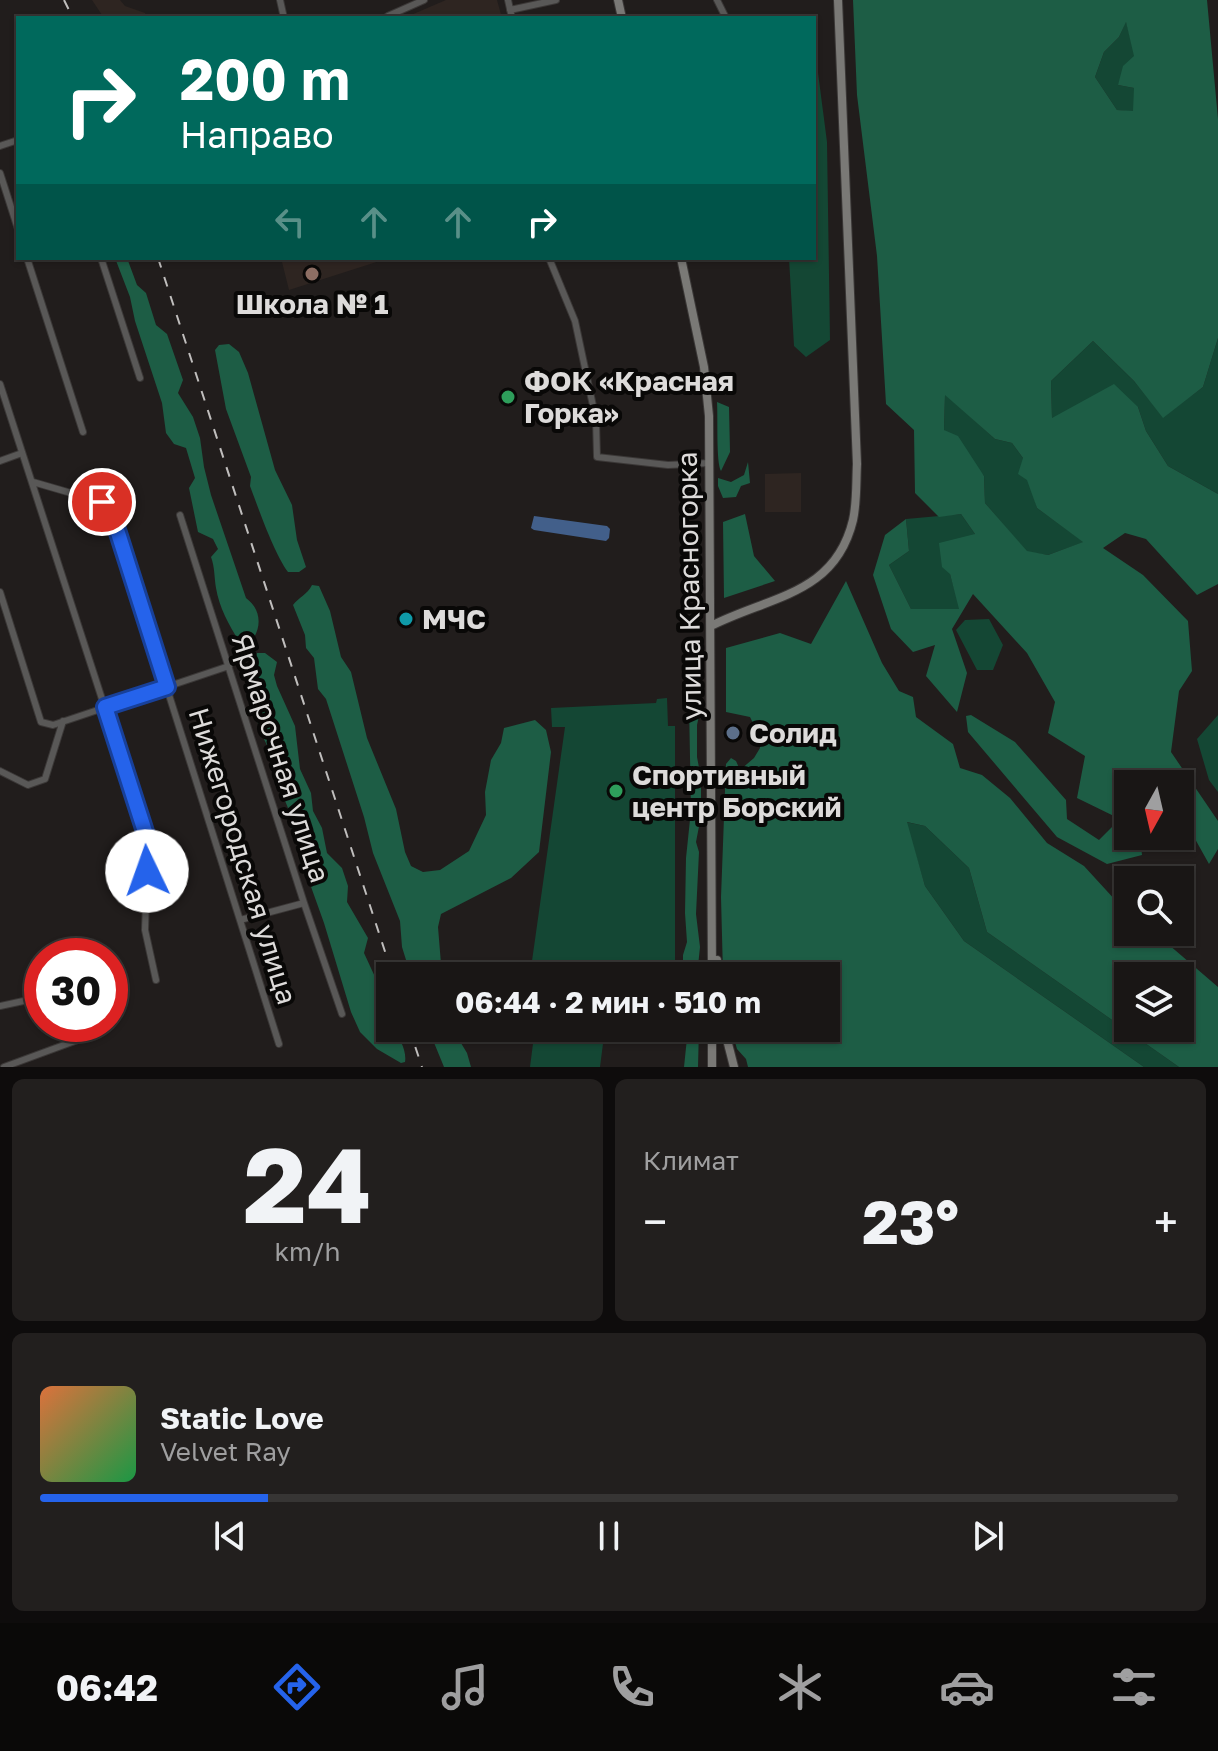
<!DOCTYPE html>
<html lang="ru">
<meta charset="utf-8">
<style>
body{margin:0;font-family:"Golos Text",sans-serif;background:#221f1e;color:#f1f3f6;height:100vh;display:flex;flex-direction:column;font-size:30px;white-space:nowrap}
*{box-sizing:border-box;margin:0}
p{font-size:26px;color:#9f9fa0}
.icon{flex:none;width:44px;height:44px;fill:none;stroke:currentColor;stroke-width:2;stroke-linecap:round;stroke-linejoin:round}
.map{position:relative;height:1067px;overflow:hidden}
.drawer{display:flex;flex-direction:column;gap:12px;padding:12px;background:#0e0c0c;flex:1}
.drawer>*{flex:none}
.top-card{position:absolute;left:16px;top:16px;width:800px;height:244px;border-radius:0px;box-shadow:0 2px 6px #0004,0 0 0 2px #373534;background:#00695c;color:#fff;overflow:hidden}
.needle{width:52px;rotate:188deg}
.tools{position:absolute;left:1114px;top:770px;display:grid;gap:16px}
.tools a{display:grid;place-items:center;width:80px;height:80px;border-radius:0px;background:#191615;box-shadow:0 2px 6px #0004,0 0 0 2px #373534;font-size:40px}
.speed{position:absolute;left:24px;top:938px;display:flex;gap:16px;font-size:40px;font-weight:700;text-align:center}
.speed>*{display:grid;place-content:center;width:104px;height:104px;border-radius:50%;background:#191615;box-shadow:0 2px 6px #0004,0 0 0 2px #373534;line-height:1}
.speed .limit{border:12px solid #d22;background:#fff;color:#111}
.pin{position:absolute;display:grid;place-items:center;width:68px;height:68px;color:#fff;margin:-34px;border:4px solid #fff;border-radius:50%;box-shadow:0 2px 8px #0007}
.me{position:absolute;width:88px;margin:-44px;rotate:357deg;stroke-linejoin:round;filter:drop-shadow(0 0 6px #0008)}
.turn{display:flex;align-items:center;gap:28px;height:168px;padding:0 32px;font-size:36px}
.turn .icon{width:104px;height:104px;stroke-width:2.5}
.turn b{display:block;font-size:56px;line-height:68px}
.lanes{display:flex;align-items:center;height:76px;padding:0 32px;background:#0003;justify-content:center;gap:40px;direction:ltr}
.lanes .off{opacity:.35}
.big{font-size:60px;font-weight:700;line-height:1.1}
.drawer .tile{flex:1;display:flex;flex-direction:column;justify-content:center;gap:12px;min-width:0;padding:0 28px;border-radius:12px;background:#221f1e}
.drawer .dial{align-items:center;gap:0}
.dial b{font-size:104px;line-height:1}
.song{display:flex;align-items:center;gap:24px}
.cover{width:96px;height:96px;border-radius:12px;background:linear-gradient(135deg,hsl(20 70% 55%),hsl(140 70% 35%))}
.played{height:8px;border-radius:4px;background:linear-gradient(90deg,#2563eb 20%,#373534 20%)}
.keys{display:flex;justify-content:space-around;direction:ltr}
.heat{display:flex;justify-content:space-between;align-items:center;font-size:44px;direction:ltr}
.drawer .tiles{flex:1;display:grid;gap:12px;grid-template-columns:1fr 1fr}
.tile:last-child{grid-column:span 2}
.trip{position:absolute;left:376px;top:962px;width:464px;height:80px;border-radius:0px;background:#191615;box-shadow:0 2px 6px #0004,0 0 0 2px #373534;font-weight:700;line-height:80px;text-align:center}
.tab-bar{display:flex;height:128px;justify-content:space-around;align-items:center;background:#0a0908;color:#9f9fa0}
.tab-bar .icon{width:56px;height:56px}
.tab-bar .on{color:#2563eb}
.tab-bar b{font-size:36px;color:#f1f3f6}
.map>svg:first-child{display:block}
.built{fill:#2e2521}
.green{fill:#144734}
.forest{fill:#1d5d45;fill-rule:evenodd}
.water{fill:#425f8a}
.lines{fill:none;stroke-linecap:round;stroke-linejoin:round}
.minor-casing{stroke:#3b3837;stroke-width:8}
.secondary-casing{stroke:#3b3837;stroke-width:10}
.minor{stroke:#595857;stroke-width:6}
.secondary{stroke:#7a7976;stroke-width:8}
.rail{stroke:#c0bebd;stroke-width:2;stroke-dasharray:10 10;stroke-linecap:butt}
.route-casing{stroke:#184099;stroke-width:20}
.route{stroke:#2563eb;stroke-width:14}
.education-dot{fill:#8d6e63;stroke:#090807;stroke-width:3}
.leisure-dot{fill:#2e9e5b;stroke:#090807;stroke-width:3}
.culture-dot{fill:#0f9aa8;stroke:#090807;stroke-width:3}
.service-dot{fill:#5c6f8a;stroke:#090807;stroke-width:3}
.labels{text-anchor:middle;stroke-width:8;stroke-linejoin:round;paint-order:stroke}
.poi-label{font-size:28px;font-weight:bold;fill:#dddbda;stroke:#090807;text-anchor:start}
.street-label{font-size:28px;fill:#dddbda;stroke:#090807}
</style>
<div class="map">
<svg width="1218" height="1067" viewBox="0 0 1218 1067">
<rect width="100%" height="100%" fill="#211d1c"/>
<path class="built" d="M92,0H120L125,6L145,13L147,18H104Z
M446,0H497L502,18H404Z
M281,258H389L289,290Z
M801,473V512H765V474Z"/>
<path class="green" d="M1126,21L1135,56L1118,85L1134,88V112L1117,110L1095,77L1104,52L1119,37Z
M814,63L817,65L827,142L830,340L806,357L794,346L789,258H814Z
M1218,338V494L1168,466L1146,431L1138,407L1052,418L1051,381L1093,341L1134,381L1163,417L1203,387Z
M945,394L995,439L1012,443L1023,458L1037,508L1084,542L1048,555L1027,552L985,503L984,476L944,430Z
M961,514L975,534L950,574L960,609H911L889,565L909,551L906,519Z
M989,619L1003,645L993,670H977L956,630L965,620Z
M667,698L668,726H675V976H542V969L531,968L565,727H552L551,708L656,703L657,699Z
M1218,715V792L1209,780L1197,739Z
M906,822L925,826L969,868L987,932L1179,1067H1144L964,941L925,886Z
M1156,864L1164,867L1173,880H1128V893L1124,894L1118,884L1123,871L1137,874L1139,869L1147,871Z
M535,1028H605L600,1067H530Z"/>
<path class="forest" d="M853,0H1207L1218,119V338L1203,387L1163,418L1134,381L1093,341L1051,381L1052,418L1114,384L1138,407L1146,431L1168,466L1218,494V584L1197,595L1146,539L1125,533L1103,548L1143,575L1188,621L1192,671L1179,691L1171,752L1218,821V849L1209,864L1180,812V784H1128V836H1140L1142,855L1107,864L1057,837L968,732L966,716L971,715L1015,742L1066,800L1067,819L1099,840L1120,819L1077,798L1085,756L1048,733L1055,702L1027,653L973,594L952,629L967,673L957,712L926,676L935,645L913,652L891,629L873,575L885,535L906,519L909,551L889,565L911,609H959L950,574L942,567L939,543L975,534L961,514L939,517L915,493L914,430L886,404L877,256L857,95ZM1126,22L1134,56L1123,66L1118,85L1134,88L1133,111L1117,110L1095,77L1104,52L1119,37ZM945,395L995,439L1012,443L1023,458L1018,474L1027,480L1037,508L1083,542L1048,555L1027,551L985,503L984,476L958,436L944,430Z
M115,258H127L137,285L146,293L156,325L167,334L183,380L178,393L193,417L200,438L204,467L211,495L246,598C261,609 263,628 250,643L239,641C229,625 219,607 216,588C214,577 215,568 211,557L218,549L213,539L198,532L189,488L195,478L186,448L174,444L166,433L162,403L135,321L130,297Z
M229,344L239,352L248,373L275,470L292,505L297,540L306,567L299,572H288C274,553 259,510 250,486L251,477L226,409L215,350L219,345Z
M717,402L729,407L730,452L721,471C716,463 718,417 717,402Z
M748,462L750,483L741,486L736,497L723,498L718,486V478L731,482L744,475Z
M745,514L754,556L775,581L724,598L723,522Z
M846,581L882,663L899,691L913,697L916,717L953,744L960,768L982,775L1010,798L1047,843L1084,866L1128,914V932H1154L1218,987V1067H1179L987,932L969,868L925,826L907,822L925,886L964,941L1144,1067H748L746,1059L737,1049L731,1028H826V976L723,974L721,897L726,764L731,758L736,761L740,770L754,758L760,748L757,731L750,717L726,712V648L780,633L811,644ZM1128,976H1180V1028H1128Z
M312,585L319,586L330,611L341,657L351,672L367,738L396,809L405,852L411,866L423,872L440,870L469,851L486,815L485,792L491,760L501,743L504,728L535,720L546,730L551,752L539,852L511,878L441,914L438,927L442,976H411L402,947L400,921L373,853L364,817L326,699L318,689L314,658L306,648L305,635L293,605C299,597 307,595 312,585Z
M692,641H698L701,648L699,688L702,702L697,725V757L701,778V816L696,842L699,852L696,914L700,947L697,976H683V955L687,942L685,913L686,858L691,810L688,650Z
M257,653H265L277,662L274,675L277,686L295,726L300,769L311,793L313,811L322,828L327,853L342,868L348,886L347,902L368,938L364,953L376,979L385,988L390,1001V1028H394C399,1038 407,1050 405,1062L401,1063L377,1049L360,1032L351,1012L324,923L305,870L303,855L289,822L288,808L276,779L277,766L262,735L250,700L252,687L246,673Z
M428,1028H452L467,1053L471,1067H444Z
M683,1028H699L698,1067H684L687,1038Z"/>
<path class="water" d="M534,516L607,526L610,529L609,538L606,541L534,530L531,528Z"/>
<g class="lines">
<g class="minor-casing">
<path id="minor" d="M280,0L284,18
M508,0L512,18
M717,0L726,18
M510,10L556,0
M388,16L424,0
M0,146L18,140
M0,173L18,229
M27,258L83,432
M101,258L140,378
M461,258H466
M549,258L575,321L596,420L597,457L668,465L710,463
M0,384L148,841L145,930L156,980
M0,461L22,453
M33,482L102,502L112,514L279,1044
M180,515L304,903L342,1014
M0,592L41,722L53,725L229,666
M0,771L28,785L45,779L63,721
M240,920L304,903
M0,1006L42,997
M4,1067L83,1038L87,1024"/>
</g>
<g class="secondary-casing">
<path id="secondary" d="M618,0L622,18
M681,258L704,367L709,416L712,976
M711,626C770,596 835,595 853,520C857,502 856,482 857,464L838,0
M717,960L718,976
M712,1028V1067
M724,1028L734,1067"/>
</g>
<use href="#minor" class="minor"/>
<use href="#secondary" class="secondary"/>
<path class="rail" d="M64,0L73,18
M158,258L393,976
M409,1028L422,1067"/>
</g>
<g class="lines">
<g class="route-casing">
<path id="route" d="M102,502L112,514L167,687L105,707L148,841L147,871"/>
</g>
<use href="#route" class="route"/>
</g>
<circle class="education-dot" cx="312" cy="274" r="8"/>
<g class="leisure-dot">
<circle cx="508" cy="397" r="8"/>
<circle cx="616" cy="791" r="8"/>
</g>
<circle class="culture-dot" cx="406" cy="619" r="8"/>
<circle class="service-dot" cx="733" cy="733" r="8"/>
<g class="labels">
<g class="poi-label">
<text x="312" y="314" text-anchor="middle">Школа № 1</text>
<text x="524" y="391">ФОК «Красная<tspan x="524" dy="32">Горка»</tspan></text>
<text x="422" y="629">МЧС</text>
<text x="749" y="743">Солид</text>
<text x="632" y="785">Спортивный<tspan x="632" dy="32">центр Борский</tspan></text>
</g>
<g class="street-label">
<text transform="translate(689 586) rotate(-91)" y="10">улица Красногорка</text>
<text transform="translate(281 758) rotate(72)" y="10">Ярмарочная улица</text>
<text transform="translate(243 856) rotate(73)" y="10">Нижегородская улица</text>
</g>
</g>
</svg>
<div class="tools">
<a><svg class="needle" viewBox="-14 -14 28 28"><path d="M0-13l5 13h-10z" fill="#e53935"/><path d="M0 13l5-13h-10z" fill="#9f9fa0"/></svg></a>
<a><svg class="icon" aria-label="search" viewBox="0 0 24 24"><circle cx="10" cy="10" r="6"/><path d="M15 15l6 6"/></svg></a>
<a><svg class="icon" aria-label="layers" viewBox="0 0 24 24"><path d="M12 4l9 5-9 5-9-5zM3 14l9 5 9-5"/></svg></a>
</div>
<div class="speed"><div class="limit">30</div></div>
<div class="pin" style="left:102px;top:502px;background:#d93025"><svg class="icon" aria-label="arrive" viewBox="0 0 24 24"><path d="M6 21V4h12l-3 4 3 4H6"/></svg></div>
<svg class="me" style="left:147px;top:871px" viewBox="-20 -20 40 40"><circle r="19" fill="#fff"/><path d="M0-13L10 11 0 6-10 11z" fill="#2563eb"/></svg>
<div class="trip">06:44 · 2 мин · 510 m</div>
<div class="top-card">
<div class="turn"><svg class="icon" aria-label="right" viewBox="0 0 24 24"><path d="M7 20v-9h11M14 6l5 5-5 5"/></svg><div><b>200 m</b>Направо</div></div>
<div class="lanes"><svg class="icon off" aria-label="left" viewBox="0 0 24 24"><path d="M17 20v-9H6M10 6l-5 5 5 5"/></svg><svg class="icon off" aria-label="ahead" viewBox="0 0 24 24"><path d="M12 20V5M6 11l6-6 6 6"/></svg><svg class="icon off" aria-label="ahead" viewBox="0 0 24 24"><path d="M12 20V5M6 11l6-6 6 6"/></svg><svg class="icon" aria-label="right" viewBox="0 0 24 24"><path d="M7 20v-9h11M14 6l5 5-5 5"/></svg></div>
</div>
</div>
<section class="drawer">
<div class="tiles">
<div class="tile dial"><b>24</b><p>km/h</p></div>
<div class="tile"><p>Климат</p>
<div class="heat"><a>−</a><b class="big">23°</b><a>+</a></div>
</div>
<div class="tile">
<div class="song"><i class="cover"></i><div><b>Static Love</b><p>Velvet Ray</p></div></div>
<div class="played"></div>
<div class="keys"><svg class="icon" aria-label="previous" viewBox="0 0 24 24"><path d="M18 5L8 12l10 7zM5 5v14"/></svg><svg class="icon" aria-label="pause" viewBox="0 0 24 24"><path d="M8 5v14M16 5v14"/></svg><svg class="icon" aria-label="next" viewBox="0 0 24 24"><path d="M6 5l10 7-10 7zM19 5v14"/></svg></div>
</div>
</div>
</section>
<nav class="tab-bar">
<b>06:42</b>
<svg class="icon on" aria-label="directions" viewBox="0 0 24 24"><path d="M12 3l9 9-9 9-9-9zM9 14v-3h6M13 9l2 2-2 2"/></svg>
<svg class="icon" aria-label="music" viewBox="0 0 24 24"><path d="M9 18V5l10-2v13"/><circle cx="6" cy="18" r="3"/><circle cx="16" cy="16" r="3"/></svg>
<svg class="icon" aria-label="phone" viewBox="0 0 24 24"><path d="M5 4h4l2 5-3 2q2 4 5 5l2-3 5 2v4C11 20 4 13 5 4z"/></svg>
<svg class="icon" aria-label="climate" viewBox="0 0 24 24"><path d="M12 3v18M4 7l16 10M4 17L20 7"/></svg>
<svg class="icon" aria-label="car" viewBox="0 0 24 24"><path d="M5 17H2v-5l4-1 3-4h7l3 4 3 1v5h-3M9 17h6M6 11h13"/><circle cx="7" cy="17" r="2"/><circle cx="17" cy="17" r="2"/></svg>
<svg class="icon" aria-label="filters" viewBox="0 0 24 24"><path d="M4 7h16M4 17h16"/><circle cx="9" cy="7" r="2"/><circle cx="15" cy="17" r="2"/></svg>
</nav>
